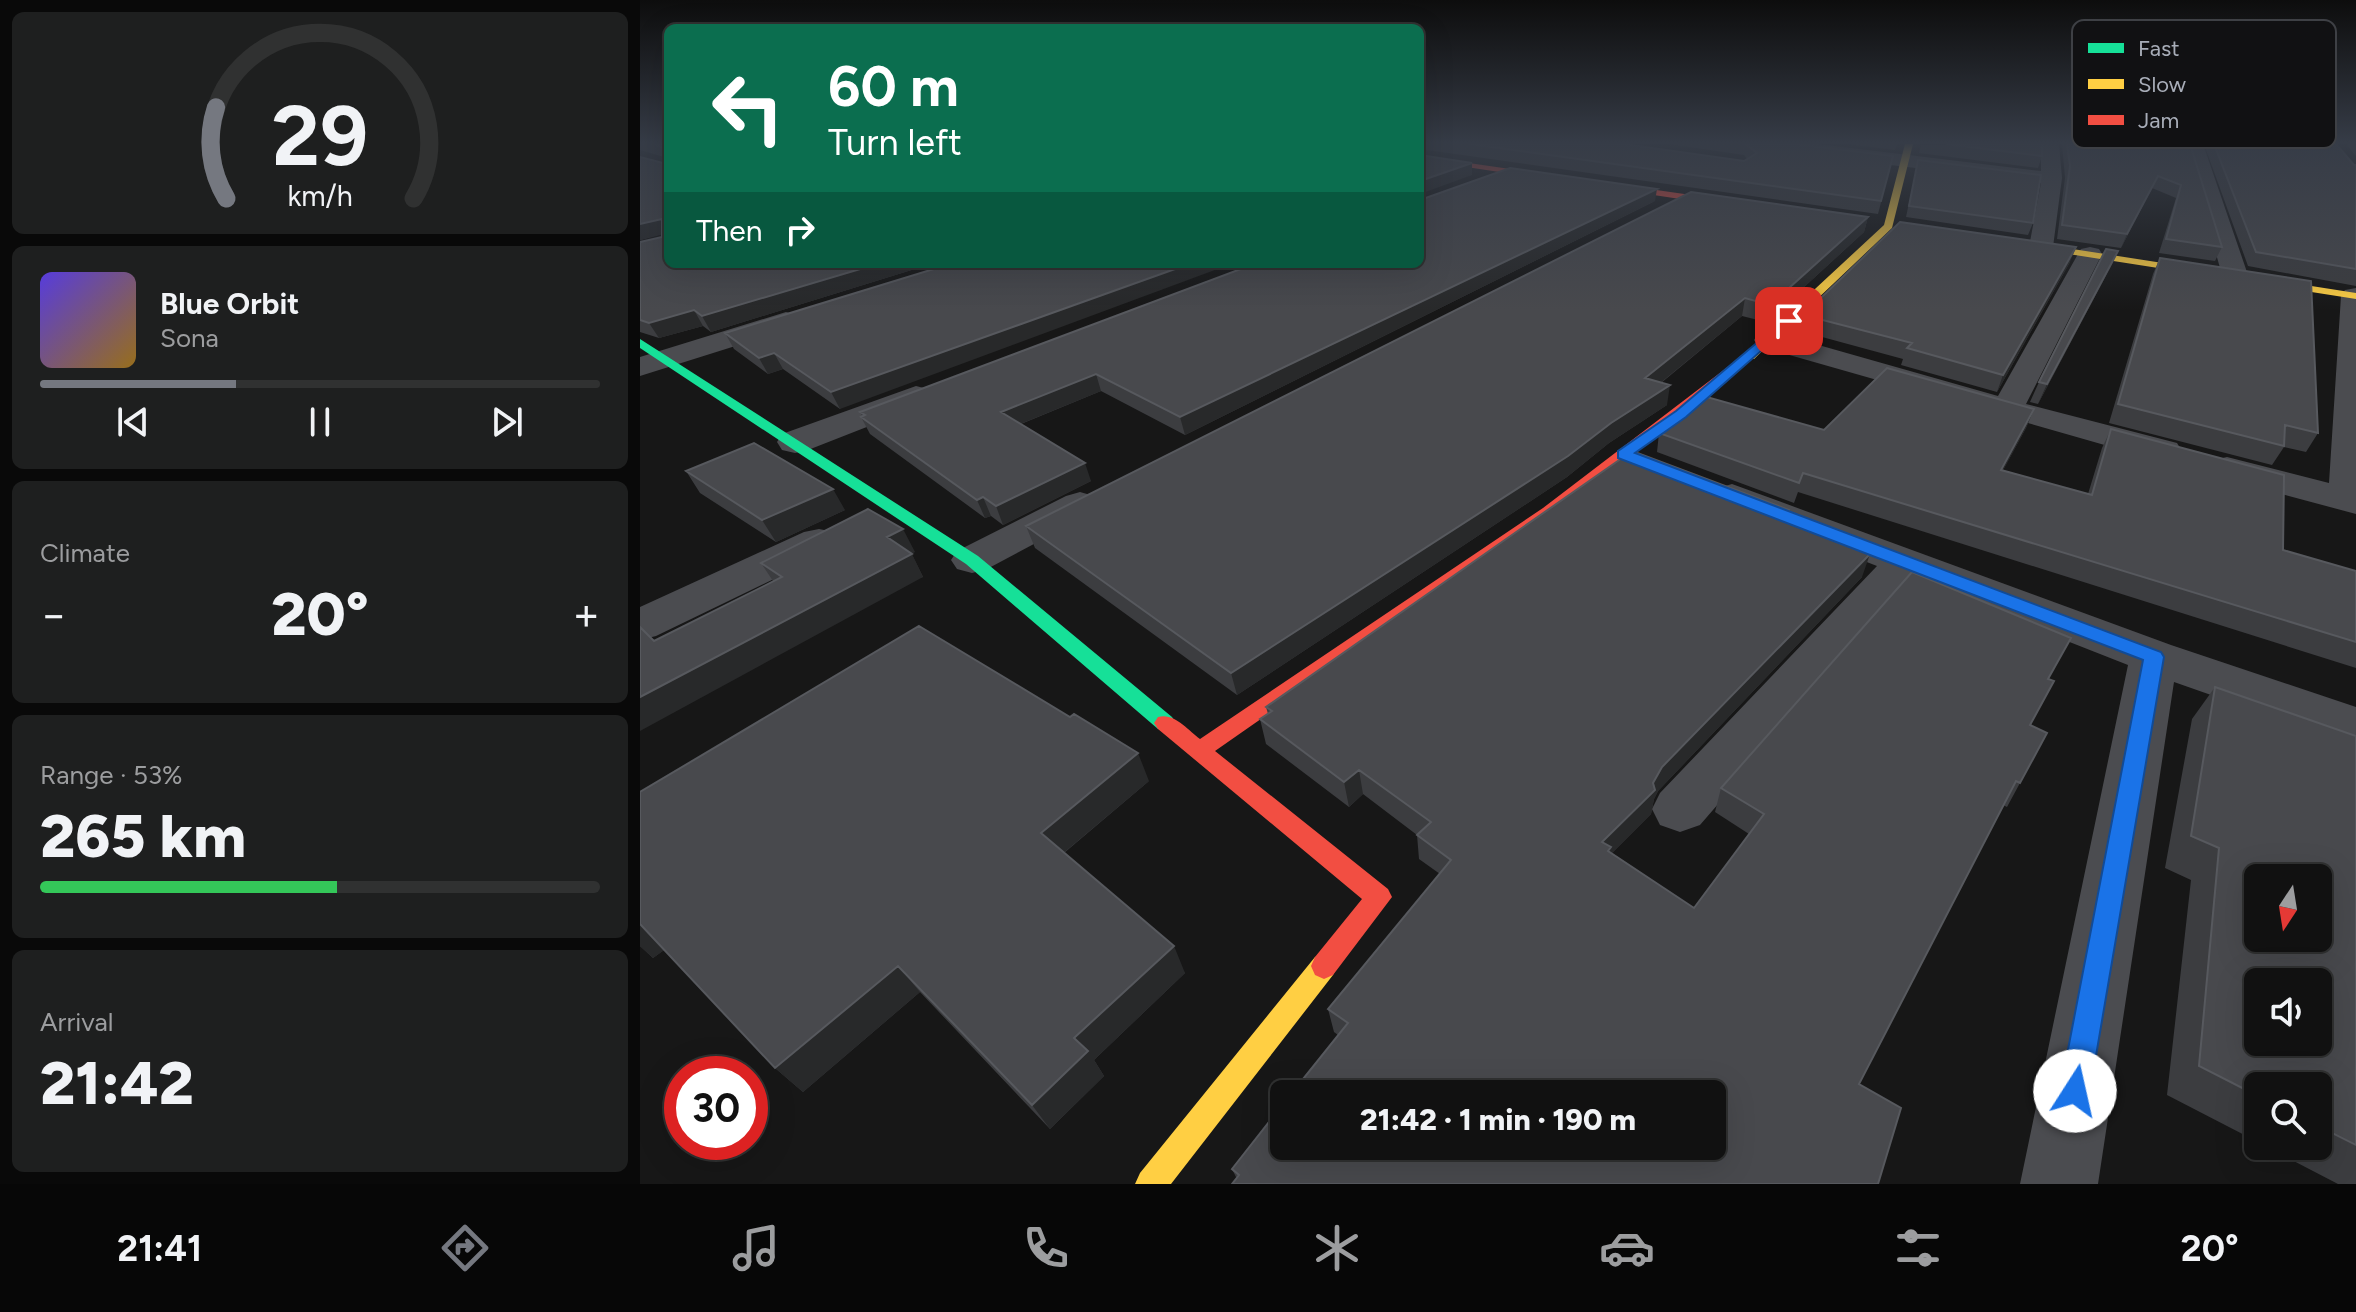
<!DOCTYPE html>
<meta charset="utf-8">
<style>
body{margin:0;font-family:Figtree,sans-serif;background:#1e1f1f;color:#f1f3f6;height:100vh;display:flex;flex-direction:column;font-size:30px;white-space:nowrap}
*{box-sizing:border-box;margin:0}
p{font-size:26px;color:#9c9d9f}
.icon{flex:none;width:44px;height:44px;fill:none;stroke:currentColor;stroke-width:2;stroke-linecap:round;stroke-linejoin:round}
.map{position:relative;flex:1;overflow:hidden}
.details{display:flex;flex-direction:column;gap:12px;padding:12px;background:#090909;width:640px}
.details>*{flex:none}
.top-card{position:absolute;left:24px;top:24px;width:760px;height:244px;border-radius:12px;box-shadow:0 8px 32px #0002,0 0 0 2px #303131;background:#0b6e4f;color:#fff;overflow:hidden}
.needle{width:52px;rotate:192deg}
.tools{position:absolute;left:1604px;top:864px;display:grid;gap:16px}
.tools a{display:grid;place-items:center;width:88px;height:88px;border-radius:12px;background:#111;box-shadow:0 8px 32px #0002,0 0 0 2px #303131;font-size:40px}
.speed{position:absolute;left:24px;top:1056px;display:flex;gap:16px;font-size:40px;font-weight:700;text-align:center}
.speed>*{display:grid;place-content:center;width:104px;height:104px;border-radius:50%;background:#111;box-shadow:0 8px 32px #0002,0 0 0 2px #303131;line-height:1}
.speed .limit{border:12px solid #d22;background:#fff;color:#111}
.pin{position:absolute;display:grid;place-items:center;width:68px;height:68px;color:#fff;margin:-34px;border-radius:16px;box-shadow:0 4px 12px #0006}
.me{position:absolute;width:88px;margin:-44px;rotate:10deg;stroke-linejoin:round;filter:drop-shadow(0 0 6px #0008)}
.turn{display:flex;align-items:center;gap:28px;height:168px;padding:0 32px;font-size:36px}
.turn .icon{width:104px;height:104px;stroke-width:2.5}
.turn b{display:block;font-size:56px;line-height:68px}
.then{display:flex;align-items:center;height:76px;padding:0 32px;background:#0003;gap:16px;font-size:30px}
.big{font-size:60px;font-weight:800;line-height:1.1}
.details .tile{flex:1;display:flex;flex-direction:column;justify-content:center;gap:12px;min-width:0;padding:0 28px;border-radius:12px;background:#1e1f1f}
.details .dial{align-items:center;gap:0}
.dial svg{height:208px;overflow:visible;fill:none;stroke:#303131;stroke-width:7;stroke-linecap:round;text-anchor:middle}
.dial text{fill:#f1f3f6;stroke:none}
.song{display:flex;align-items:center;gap:24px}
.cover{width:96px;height:96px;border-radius:12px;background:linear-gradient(135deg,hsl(250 70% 55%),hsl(40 70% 35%))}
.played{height:8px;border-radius:4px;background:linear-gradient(90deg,#757880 35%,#303131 35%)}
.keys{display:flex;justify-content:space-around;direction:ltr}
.heat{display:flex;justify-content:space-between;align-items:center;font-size:44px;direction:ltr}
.charge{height:12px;border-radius:6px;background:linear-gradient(90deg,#34c759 53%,#303131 0)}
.trip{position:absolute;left:630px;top:1080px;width:456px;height:80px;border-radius:12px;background:#111;box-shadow:0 8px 32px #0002,0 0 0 2px #303131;font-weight:800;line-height:80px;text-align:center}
.tab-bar{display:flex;height:128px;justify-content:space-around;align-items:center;background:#070707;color:#9c9d9f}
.tab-bar .icon{width:56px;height:56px}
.tab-bar .selected{color:#757880}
.tab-bar b{font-size:36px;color:#f1f3f6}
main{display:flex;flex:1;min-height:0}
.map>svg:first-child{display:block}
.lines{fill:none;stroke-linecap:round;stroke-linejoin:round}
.street{fill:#4b4c50;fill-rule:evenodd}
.fast{fill:#16e098;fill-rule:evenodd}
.slow{fill:#ffcf43;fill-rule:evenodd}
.jam{fill:#f24e42;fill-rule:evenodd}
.wall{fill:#3c3d40}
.shaded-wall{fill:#28292a}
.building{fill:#48494d;stroke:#57595e;stroke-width:2;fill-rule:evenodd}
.route{fill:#1a73e8;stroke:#114b97;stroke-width:2}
.key{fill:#111113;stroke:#3e4045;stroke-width:2}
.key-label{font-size:22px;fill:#a8adb8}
</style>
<main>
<section class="details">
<div class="tile dial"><svg viewBox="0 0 100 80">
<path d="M14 69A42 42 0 1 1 86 69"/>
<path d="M14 69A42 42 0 0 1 10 34" stroke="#757880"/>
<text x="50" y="56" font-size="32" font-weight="700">29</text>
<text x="50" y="72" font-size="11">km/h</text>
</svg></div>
<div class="tile">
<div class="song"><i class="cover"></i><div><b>Blue Orbit</b><p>Sona</p></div></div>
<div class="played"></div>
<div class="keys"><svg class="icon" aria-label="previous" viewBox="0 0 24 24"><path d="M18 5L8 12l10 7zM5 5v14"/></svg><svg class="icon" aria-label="pause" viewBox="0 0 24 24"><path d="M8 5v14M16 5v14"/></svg><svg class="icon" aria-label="next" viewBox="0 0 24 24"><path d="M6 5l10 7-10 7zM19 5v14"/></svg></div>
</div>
<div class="tile"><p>Climate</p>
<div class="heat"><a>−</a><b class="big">20°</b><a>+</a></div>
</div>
<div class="tile"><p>Range · 53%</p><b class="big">265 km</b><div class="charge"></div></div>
<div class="tile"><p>Arrival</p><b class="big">21:42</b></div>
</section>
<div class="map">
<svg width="1716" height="1184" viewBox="0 0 1716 1184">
<rect width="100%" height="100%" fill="#171717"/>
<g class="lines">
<path class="street" d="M1117,144H1178L1401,171V144H1419L1422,178L1413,247L1410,252H1392L1389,247L1401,183L1126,150Z
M1545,144H1563L1608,275L1604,281H1586L1582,275Z
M1450,247L1459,249L1462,254L1386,404L1537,443L1542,451L1537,459L1524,462L1118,346L1114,340L1118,334L1129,331L1358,396L1438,254L1441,249Z
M1716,288V514L1574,476L1569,468L1574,460L1587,457L1689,483L1701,296L1705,290Z
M146,312L156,315L160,321L156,327L0,376V357Z
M276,386L288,389L292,396L288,403L168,450L155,453L142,450L137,442L142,434Z
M1092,484L1531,645L1716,707V746L1534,682L1458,1184H1380L1488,665L1272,580L1060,825L1040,832L1020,825L1012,809L1020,793L1237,566L1078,504L1073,496L1078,488Z
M440,492L454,496L460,504L454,512L347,569L332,573L317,569L311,560L317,551L426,496Z
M179,529L194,532L200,541L194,550L16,636L0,640V607L164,532Z"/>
<path class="fast" d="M0,339L338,556L532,717L536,723L532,729L525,731L518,729L326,564L0,348Z"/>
<path class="slow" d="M1265,144H1273L1252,228L1114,359H1106V353L1244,225Z
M1375,240L1716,293V299L1371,245L1370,243Z
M684,953L693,957L697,966L693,975L531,1184H495L500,1173L675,957Z"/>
<path class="jam" d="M780,156L1100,202L1105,205L1100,208L780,160Z
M1106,353L1116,356L1049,412L914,514L575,751L748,889L752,897L693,975L684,979L675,975L671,966L675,957L722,899L518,729L514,723L518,717C534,712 548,730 560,739L903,508Z"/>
</g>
<path class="wall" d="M0,144H28L291,264L71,332L63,326L19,338L0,332V242L22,237V234L0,240L23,163L24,157L0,150Z
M780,144H984L1104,161L1107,159L1104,155L1029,144H1154L1253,156L1238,214L780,149Z
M1207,144H1257L1255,150Z
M1402,144V156L1398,168L1279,153L1281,145Z
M1422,144H1550L1582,247L1575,261L1519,253L1536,198L1512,188L1481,248L1417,239L1425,178Z
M1564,144H1696L1714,165H1716V286L1608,266Z
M1706,144H1716V156Z
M1278,160L1393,223L1388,235L1266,217Z
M1015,201L545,435L461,391L381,424L451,481L363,525L351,516L345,518L230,434L221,417L222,416L220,412Z
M1228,217L1224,232L1126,322L1102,316L1021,383L1027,405L969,443L927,477L597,695L395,548L386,526Z
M1478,251L1470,268L1398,404L1390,402L1399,382Z
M1520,258L1678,433L1666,452L1644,447L1632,465L1469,423L1513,274Z
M1430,262L1357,392L1261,365L1263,359L1160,331L1163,315Z
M310,264L200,409L143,369L128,374L94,349L85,333Z
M1394,409L1386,428L1363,470L1448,494L1462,448L1471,429L1643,550L1716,571V668L1158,492L1154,503L1017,452L1019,433L1184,430Z
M46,471L205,510L136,542L60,493Z
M1146,519L1222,577L1018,791L1014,799L1011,814L972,853L1054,908L1109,834L1075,812L1081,788L1409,679L1390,725L1380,783L1367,807L1363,805L597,1179L592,1169L698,1035L694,1032L688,1009L800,874L779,859L777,835L723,794L709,807L626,744L620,719L628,714L626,707Z
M275,552L271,553L283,577L14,641L133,581L121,563Z
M1575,687L1716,736V1184H1698L1625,1146H1678V1086H1618V1142L1527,1095L1551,880L1525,868L1552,719Z
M509,781L424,853L545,973L454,1060L464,1076L410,1129L280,992L163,1092L135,1068L24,950L13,958L0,946Z"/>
<path class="shaded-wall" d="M832,163V175L780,194V181Z
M1518,176L1512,188L1481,248L1487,234Z
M1017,189L1015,201L545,435L540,417Z
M1228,217L1224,232L1126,322L1130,305Z
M22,219L28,233L0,240V224Z
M1436,247L1430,262L1357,392L1363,375Z
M1478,251L1470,268L1398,404L1407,384Z
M237,264H291L71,332L62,316Z
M549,264H591L200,409L191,392Z
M1105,298L1102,316L1003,397L1005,378Z
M54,310L63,326L19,338L9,323Z
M134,353L143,369L128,374L119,358Z
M456,374L461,391L368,429L361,412Z
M1030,385L1027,405L969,443L927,477L597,695L591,673Z
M1394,409L1386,428L1353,489L1361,470Z
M445,463L451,481L363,525L356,506Z
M193,489L205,510L136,542L122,520Z
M343,497L351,516L345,518L337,500Z
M263,529L275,552L259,559L247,537Z
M272,554L283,577L0,731V697Z
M1230,554L1222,577L1018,791L1014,799L1011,814L970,855L962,842L1013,783L1022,767Z
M498,753L509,781L415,860L401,833Z
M719,770L723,794L709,807L704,782Z
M0,923L27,948L13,958L0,946Z
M534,946L545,973L454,1060L464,1076L410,1129L392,1105L434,1038Z
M258,966L280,992L163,1092L135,1068Z"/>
<path class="building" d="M14,144H28V264H237L62,316L54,310L9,323L0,320V242L22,237V219L0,224V157L23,163L24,148Z
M830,144H984L1104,161L1117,153L1106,144H1154L1253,156L1241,201Z
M1306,144H1402V156Z
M1427,144H1550L1582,247L1526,239L1541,185L1518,176L1487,234L1422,225L1430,166Z
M1574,144H1696L1714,165H1716V269L1616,252Z
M780,155L832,163L780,181Z
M1278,160L1401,175L1393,223L1269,206Z
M870,168L1017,189L540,417L456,374L361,412L445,463L356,506L343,497L337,500L221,417L225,415L220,412L614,264H780V200Z
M1051,192L1228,217L1130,305L1105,298L1005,378L1030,385L971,423L928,456L591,673L386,526Z
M1260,222L1436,247L1363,375L1267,348L1272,343L1163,315Z
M1466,249L1478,251L1407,384L1399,382Z
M1520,258L1671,281L1678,433L1645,425L1644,446L1478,404Z
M310,264H549L191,392L134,353L119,358L85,333Z
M1247,368L1394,409L1361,470L1452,495L1471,429L1644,475L1643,550L1716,571V642L1163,473L1159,483L1019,433L1067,397L1184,430Z
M114,443L193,489L122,520L46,471Z
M992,451L1149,510L1145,519L1230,554L1022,767L1013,783L1015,790L962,842L971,847L968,851L1054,908L1124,814L1081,788L1272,572L1431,638L1408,679L1414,681L1390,725L1407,733L1380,783L1376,781L1219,1084L1261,1108L1238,1184H592L599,1175L592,1169L644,1103V1146H1072V1094H651L708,1023L688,1009L811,860L777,835L791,822L719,770L704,782L620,719L632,711L626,707Z
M228,509L263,529L247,537L272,554L0,697V627L14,641L142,577L121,563Z
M279,626L430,717L434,714L498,753L401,833L534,946L434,1038L448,1051L392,1105L258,966L135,1068L0,924V792Z
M1575,687L1716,736V1145L1678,1126V1086H1618V1096L1559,1066L1579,848L1551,836ZM1618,878H1678V938H1618ZM1618,982H1678V1042H1618Z"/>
<linearGradient id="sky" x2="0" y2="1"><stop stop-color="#0d0d0d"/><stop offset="0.46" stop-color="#363c47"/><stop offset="1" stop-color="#363c47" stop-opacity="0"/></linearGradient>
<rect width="1716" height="310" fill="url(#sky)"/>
<path class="route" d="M1145,319L1155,321L1046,417L995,453L1521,652L1524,657L1450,1091L1446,1102L1435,1106L1425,1102L1420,1091L1503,660L978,458V451L1036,411Z"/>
<rect x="1432" y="20" width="264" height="128" rx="12" class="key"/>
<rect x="1448" y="43" width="36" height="10" fill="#16e098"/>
<rect x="1448" y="79" width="36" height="10" fill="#ffcf43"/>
<rect x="1448" y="115" width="36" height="10" fill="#f24e42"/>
<g class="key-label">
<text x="1498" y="56">Fast</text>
<text x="1498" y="92">Slow</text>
<text x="1498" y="128">Jam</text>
</g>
</svg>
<div class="tools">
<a><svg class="needle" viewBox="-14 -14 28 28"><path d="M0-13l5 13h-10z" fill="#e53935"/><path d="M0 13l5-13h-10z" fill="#9c9d9f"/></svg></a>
<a><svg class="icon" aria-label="sound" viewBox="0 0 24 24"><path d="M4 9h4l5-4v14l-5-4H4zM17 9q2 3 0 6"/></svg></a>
<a><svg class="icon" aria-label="search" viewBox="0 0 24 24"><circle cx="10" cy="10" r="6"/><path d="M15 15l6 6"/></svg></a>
</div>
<div class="speed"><div class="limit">30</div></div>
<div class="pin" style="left:1149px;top:321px;background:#d93025"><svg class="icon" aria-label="arrive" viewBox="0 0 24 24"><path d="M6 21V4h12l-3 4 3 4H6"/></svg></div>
<svg class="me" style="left:1435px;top:1091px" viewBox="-20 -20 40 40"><circle r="19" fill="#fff"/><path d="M0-13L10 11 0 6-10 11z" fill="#1a73e8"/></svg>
<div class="trip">21:42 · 1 min · 190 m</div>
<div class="top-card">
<div class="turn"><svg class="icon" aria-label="left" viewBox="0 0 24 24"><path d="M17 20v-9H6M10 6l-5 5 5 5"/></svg><div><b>60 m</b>Turn left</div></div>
<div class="then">Then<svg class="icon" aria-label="right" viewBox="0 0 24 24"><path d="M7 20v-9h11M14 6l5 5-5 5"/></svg></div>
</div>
</div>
</main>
<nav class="tab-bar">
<b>21:41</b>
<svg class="icon selected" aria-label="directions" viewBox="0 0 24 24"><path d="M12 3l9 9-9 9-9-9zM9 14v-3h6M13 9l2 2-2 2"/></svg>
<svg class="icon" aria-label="music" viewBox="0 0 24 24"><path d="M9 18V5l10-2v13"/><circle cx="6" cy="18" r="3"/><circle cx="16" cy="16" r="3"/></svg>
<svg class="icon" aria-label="phone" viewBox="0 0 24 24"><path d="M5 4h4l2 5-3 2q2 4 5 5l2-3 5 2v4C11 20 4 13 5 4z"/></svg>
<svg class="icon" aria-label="climate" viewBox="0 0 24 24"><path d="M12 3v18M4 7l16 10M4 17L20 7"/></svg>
<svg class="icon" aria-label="car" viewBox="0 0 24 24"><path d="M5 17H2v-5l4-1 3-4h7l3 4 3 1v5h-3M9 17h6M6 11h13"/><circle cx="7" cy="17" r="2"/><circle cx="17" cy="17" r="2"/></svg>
<svg class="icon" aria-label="filters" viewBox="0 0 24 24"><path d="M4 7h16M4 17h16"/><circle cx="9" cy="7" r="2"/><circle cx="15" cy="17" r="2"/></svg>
<b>20°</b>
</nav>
